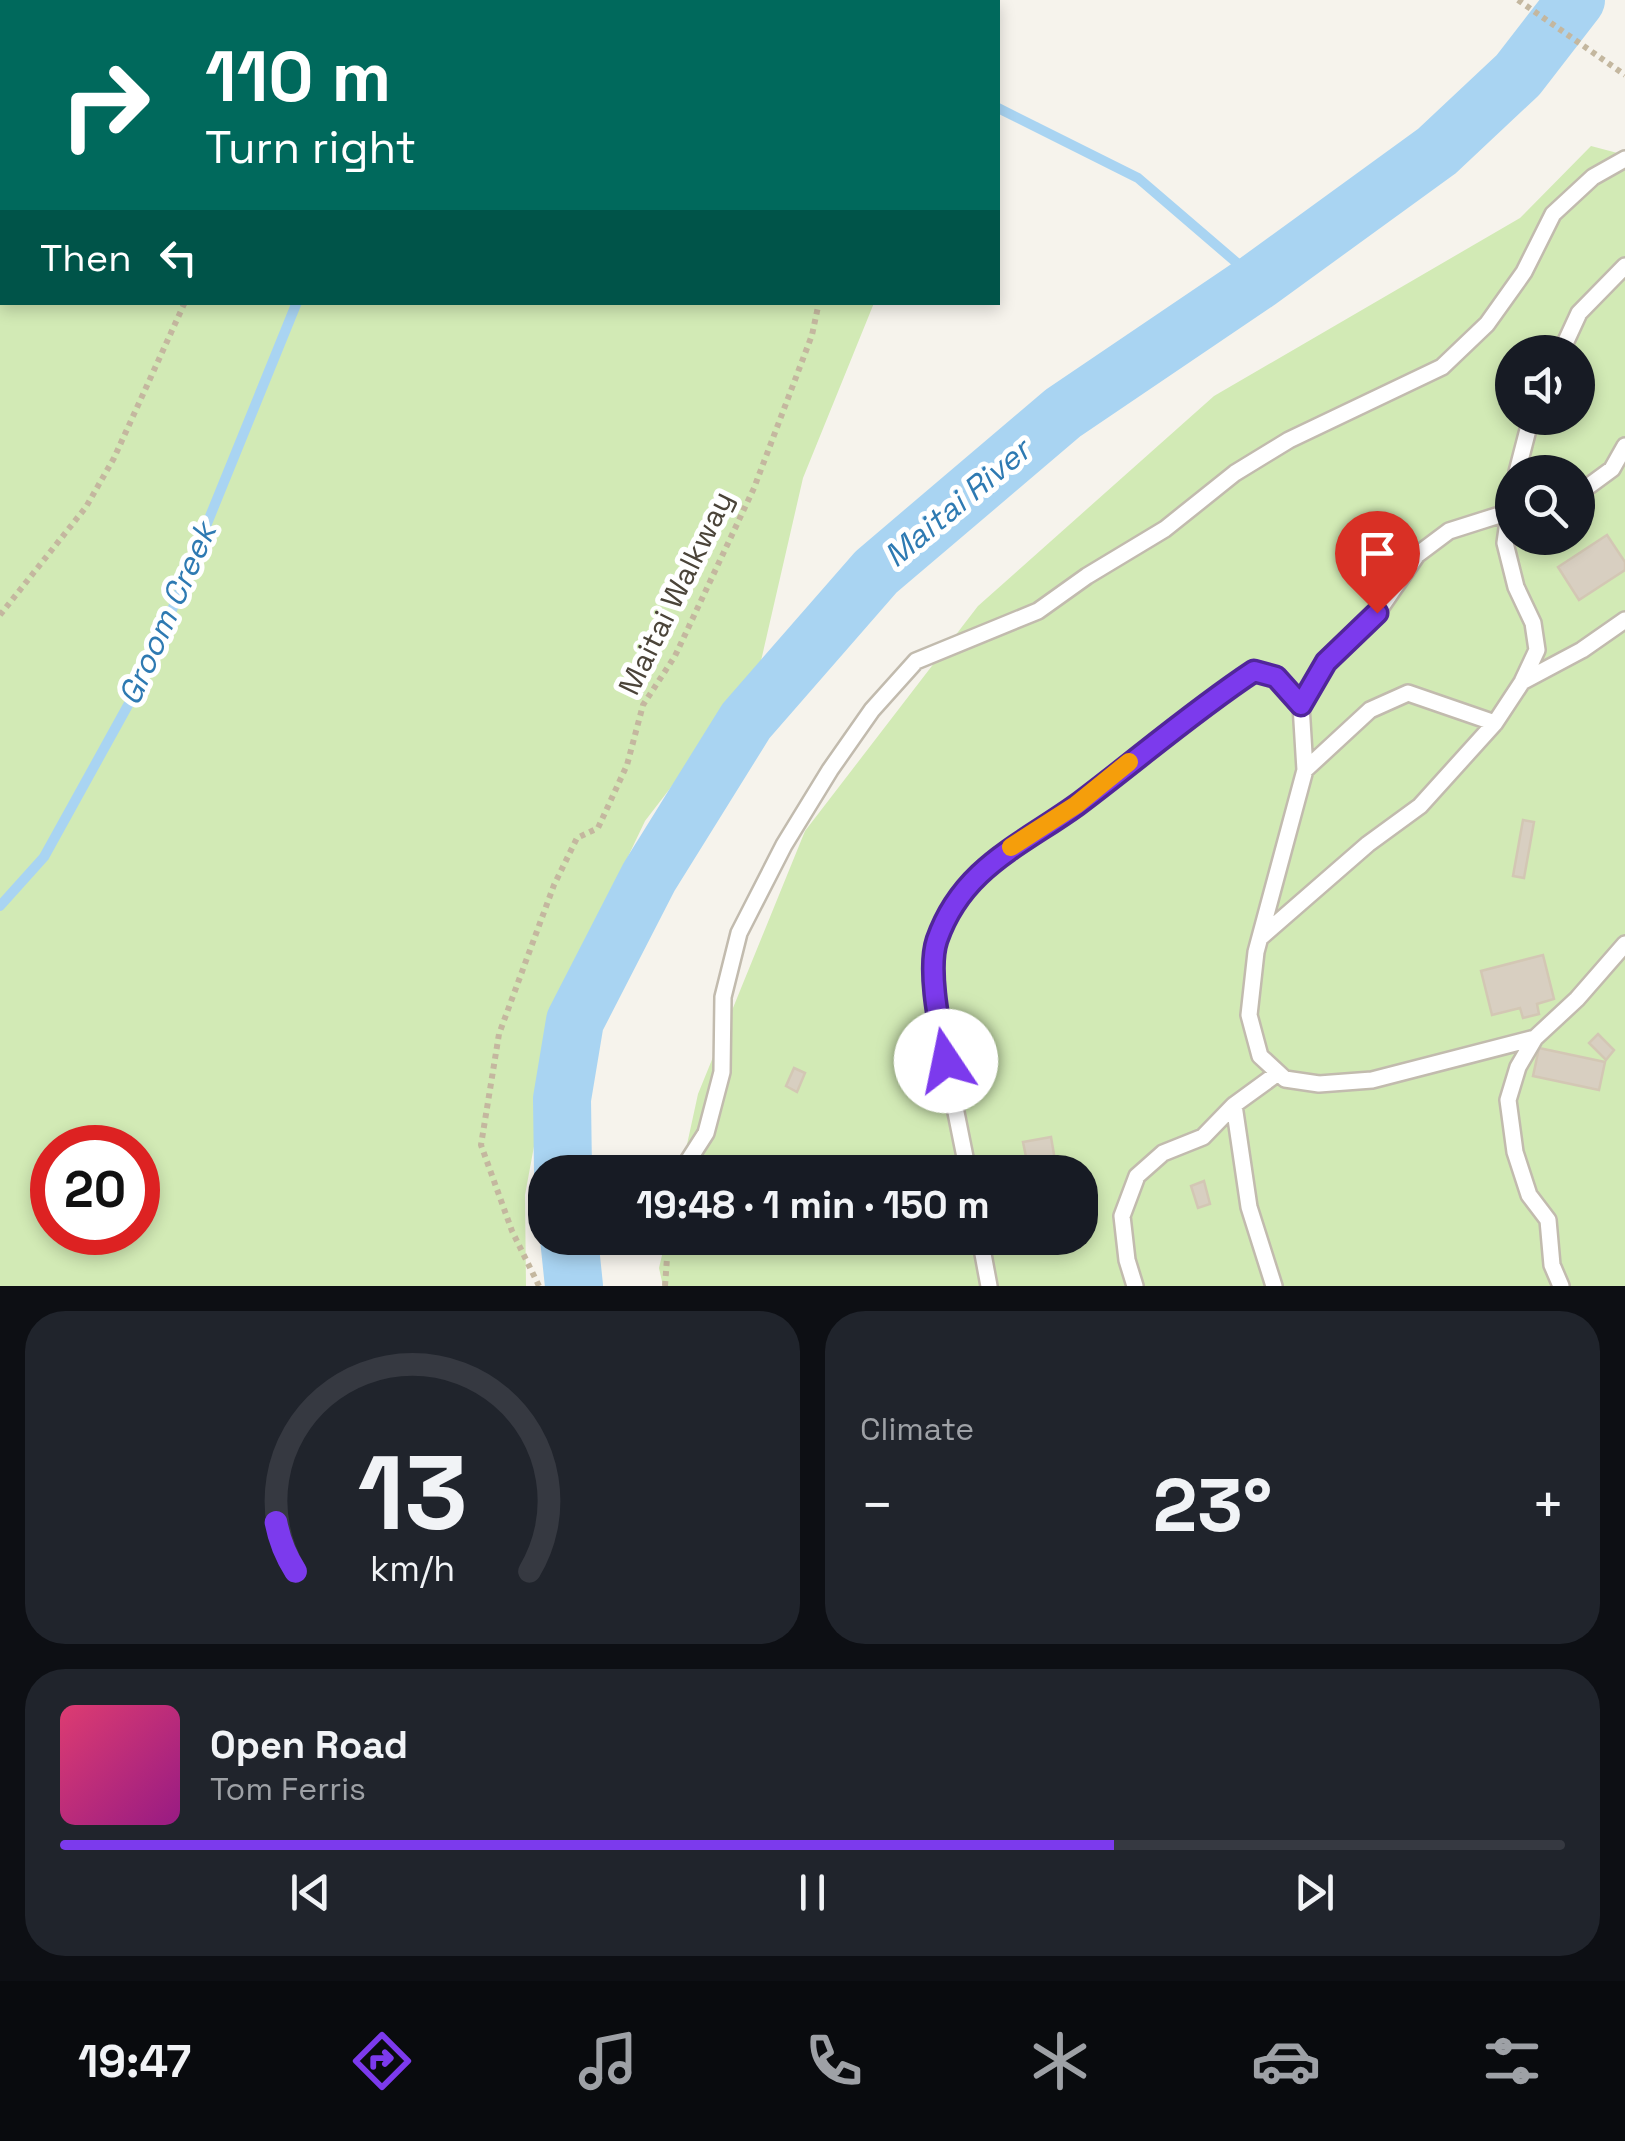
<!DOCTYPE html>
<meta charset="utf-8">
<style>
body{margin:0;font-family:"Space Grotesk",sans-serif;background:#20242c;color:#f1f3f6;height:100vh;display:flex;flex-direction:column;font-size:38px;white-space:nowrap}
*{box-sizing:border-box;margin:0}
p{font-size:32px;color:#9ea1a6}
.icon{flex:none;width:55px;height:55px;fill:none;stroke:currentColor;stroke-width:2;stroke-linecap:round;stroke-linejoin:round}
.map{position:relative;height:1286px;overflow:hidden}
.sheet{display:flex;flex-direction:column;gap:25px;padding:25px;background:#0d0f14;flex:1}
.sheet>*{flex:none}
.hud{position:absolute;left:0px;top:0px;width:1000px;height:305px;box-shadow:0 5px 15px #0003;background:#00695c;color:#fff;overflow:hidden}
.buttons{position:absolute;left:1495px;top:335px;display:grid;gap:20px}
.buttons a{display:grid;place-items:center;width:100px;height:100px;border-radius:50%;background:#171b24;box-shadow:0 5px 15px #0003;font-size:50px}
.speed{position:absolute;left:30px;top:1125px;display:flex;gap:20px;font-size:50px;font-weight:700;text-align:center}
.speed>*{display:grid;place-content:center;width:130px;height:130px;border-radius:50%;background:#171b24;box-shadow:0 5px 15px #0003;line-height:1}
.speed .limit{border:15px solid #d22;background:#fff;color:#111}
.pin{position:absolute;display:grid;place-items:center;width:85px;height:85px;color:#fff;margin:-102px -42px;border-radius:50% 50% 50% 0;rotate:-45deg;box-shadow:0 0 10px #0007}
.pin .icon{rotate:45deg}
.me{position:absolute;width:110px;margin:-55px;rotate:349deg;stroke-linejoin:round;filter:drop-shadow(0 0 8px #0008)}
.turn{display:flex;align-items:center;gap:35px;height:210px;padding:0 40px;font-size:45px}
.turn .icon{width:130px;height:130px;stroke-width:2.5}
.turn b{display:block;font-size:70px;line-height:85px}
.then{display:flex;align-items:center;height:95px;padding:0 40px;background:#0003;gap:20px;font-size:38px}
.big{font-size:75px;font-weight:800;line-height:1.1}
.sheet .card{flex:1;display:flex;flex-direction:column;justify-content:center;gap:15px;min-width:0;padding:0 35px;border-radius:40px;background:#20242c}
.sheet .dial{align-items:center;gap:0}
.dial svg{height:260px;overflow:visible;fill:none;stroke:#363941;stroke-width:7;stroke-linecap:round;text-anchor:middle}
.dial text{fill:#f1f3f6;stroke:none}
.song{display:flex;align-items:center;gap:30px}
.cover{width:120px;height:120px;border-radius:15px;background:linear-gradient(135deg,hsl(340 70% 55%),hsl(310 70% 35%))}
.played{height:10px;border-radius:5px;background:linear-gradient(90deg,#7c3aed 70%,#363941 70%)}
.keys{display:flex;justify-content:space-around;direction:ltr}
.heat{display:flex;justify-content:space-between;align-items:center;font-size:55px;direction:ltr}
.sheet .tiles{flex:1;display:grid;gap:25px;grid-template-columns:1fr 1fr}
.card:last-child{grid-column:span 2}
.trip{position:absolute;left:528px;top:1155px;width:570px;height:100px;border-radius:40px;background:#171b24;box-shadow:0 5px 15px #0003;font-weight:800;line-height:100px;text-align:center}
.tabs{display:flex;height:160px;justify-content:space-around;align-items:center;background:#090b0e;color:#9ea1a6}
.tabs .icon{width:70px;height:70px}
.tabs .active{color:#7c3aed}
.tabs b{font-size:45px;color:#f1f3f6}
.map>svg:first-child{display:block}
.green{fill:#d2eab5;fill-rule:evenodd}
.lines{fill:none;stroke-linecap:round;stroke-linejoin:round}
.stream{stroke:#a9d4f2;stroke-width:10}
.river{stroke:#a9d4f2;stroke-width:58}
.building{fill:#d8cfc1;stroke:#d3c7b4;stroke-width:2.5}
.service-casing{stroke:#c2bbae;stroke-width:20}
.path{stroke:#c4b79f;stroke-width:6;stroke-dasharray:5 5;stroke-linecap:butt}
.service{stroke:#fff;stroke-width:15}
.route-casing{stroke:#51269a;stroke-width:25}
.route{stroke:#7c3aed;stroke-width:18}
.slow{stroke:#f59e0b;stroke-width:18}
.labels{text-anchor:middle;stroke-width:10;stroke-linejoin:round;paint-order:stroke}
.street-label{font-size:30px;fill:#4b4439;stroke:#fff}
.water-label{font-size:32px;font-style:italic;fill:#2e7ab2;stroke:#fff}
</style>
<div class="map">
<svg width="1625" height="1286" viewBox="0 0 1625 1286">
<rect width="100%" height="100%" fill="#f6f3ec"/>
<path class="green" d="M0,0H872L873,2H2V302L874,303L803,478L758,674L645,821L562,995L525,1195L526,1286H0ZM52,1148H138V1232H52Z
M1591,146L1625,155V1286H663L659,1268L666,1238H1080V1172H681L698,1094L805,831L978,606L1214,396L1520,218ZM1512,352H1578V418H1512ZM1512,472H1578V538H1512Z"/>
<g class="lines">
<path class="stream" d="M772,0L784,2
M671,2L695,0
M998,108L1138,178L1258,281
M0,906L44,857L148,669L297,302"/>
<path class="river" d="M563,1172L562,1099L575,1021L649,877L746,721L876,572L1063,413L1258,281L1437,151L1518,75L1576,0
M569,1238L574,1286"/>
</g>
<path class="building" d="M1607,535L1625,562V570L1579,600L1558,567Z
M1523,820L1534,822L1524,878L1513,876Z
M1543,955L1554,999L1537,1004L1539,1014L1523,1018L1520,1008L1492,1015L1481,971Z
M1598,1034L1614,1050L1606,1060L1589,1043Z
M1539,1048L1605,1062L1599,1090L1533,1076Z
M794,1068L805,1073L797,1092L786,1086Z
M1051,1137L1057,1172H1029L1023,1142Z
M1204,1181L1210,1204L1198,1208L1191,1186Z"/>
<g class="lines">
<g class="service-casing">
<path id="service" d="M1561,352L1579,313L1625,266
M1517,472L1531,418
M1578,494L1612,469L1625,446
M1512,511L1449,531L1417,555L1377,613L1326,661L1301,705L1305,770L1256,952L1249,1015L1260,1056L1285,1079L1319,1084L1372,1080L1535,1038L1577,999L1625,944
M1522,682L1582,650L1625,620
M1305,770L1370,710L1408,693L1495,723
M1260,938L1368,844L1420,806L1495,723L1522,682L1537,650L1533,623L1516,587L1505,543L1512,493
M1535,1038L1518,1067L1508,1100L1515,1152L1529,1195L1548,1220L1552,1265L1561,1286
M1234,1105L1249,1207L1274,1286
M681,1172L706,1133L722,1072L723,997L739,933L784,845L830,770L872,710L916,661L1038,611L1087,576L1165,529L1235,473L1289,440L1442,367L1487,324L1524,272L1553,214L1593,177L1625,159
M968,1172L935,1008V943L956,899L996,857L1076,805L1212,699L1254,671L1276,677L1301,705
M980,1238L989,1286
M1135,1286L1127,1260L1122,1216L1137,1176L1163,1153L1203,1137L1234,1105L1278,1073"/>
</g>
<path class="path" d="M1518,0L1625,75
M513,2L516,0
M900,2L901,0
M0,615L86,507L114,458L185,302
M539,1286L512,1231L481,1145L499,1034L554,885L577,838L598,828L627,765L643,705L675,656L754,488L812,335L819,302
M665,1286L667,1258"/>
<use href="#service" class="service"/>
</g>
<g class="lines">
<g class="route-casing">
<path id="route" d="M946,1061C940,1029 927,970 937,940C962,868 1020,846 1077,805C1137,760 1192,712 1254,671L1276,677L1301,705L1326,662L1377,613"/>
</g>
<use href="#route" class="route"/>
<path class="slow" d="M1011,847L1076,805L1129,762"/>
</g>
<g class="labels">
<g class="street-label">
<text transform="translate(676 593) rotate(-64)" y="10">Maitai Walkway</text>
</g>
<g class="water-label">
<text transform="translate(957 503) rotate(-40)" y="11">Maitai River</text>
<text transform="translate(167 614) rotate(-66)" y="11">Groom Creek</text>
</g>
</g>
</svg>
<div class="buttons">
<a><svg class="icon" aria-label="sound" viewBox="0 0 24 24"><path d="M4 9h4l5-4v14l-5-4H4zM17 9q2 3 0 6"/></svg></a>
<a><svg class="icon" aria-label="search" viewBox="0 0 24 24"><circle cx="10" cy="10" r="6"/><path d="M15 15l6 6"/></svg></a>
</div>
<div class="speed"><div class="limit">20</div></div>
<div class="pin" style="left:1377px;top:613px;background:#d93025"><svg class="icon" aria-label="arrive" viewBox="0 0 24 24"><path d="M6 21V4h12l-3 4 3 4H6"/></svg></div>
<svg class="me" style="left:946px;top:1061px" viewBox="-20 -20 40 40"><circle r="19" fill="#fff"/><path d="M0-13L10 11 0 6-10 11z" fill="#7c3aed"/></svg>
<div class="trip">19:48 · 1 min · 150 m</div>
<div class="hud">
<div class="turn"><svg class="icon" aria-label="right" viewBox="0 0 24 24"><path d="M7 20v-9h11M14 6l5 5-5 5"/></svg><div><b>110 m</b>Turn right</div></div>
<div class="then">Then<svg class="icon" aria-label="left" viewBox="0 0 24 24"><path d="M17 20v-9H6M10 6l-5 5 5 5"/></svg></div>
</div>
</div>
<section class="sheet">
<div class="tiles">
<div class="card dial"><svg viewBox="0 0 100 80">
<path d="M14 69A42 42 0 1 1 86 69"/>
<path d="M14 69A42 42 0 0 1 8 54" stroke="#7c3aed"/>
<text x="50" y="56" font-size="32" font-weight="700">13</text>
<text x="50" y="72" font-size="11">km/h</text>
</svg></div>
<div class="card"><p>Climate</p>
<div class="heat"><a>−</a><b class="big">23°</b><a>+</a></div>
</div>
<div class="card">
<div class="song"><i class="cover"></i><div><b>Open Road</b><p>Tom Ferris</p></div></div>
<div class="played"></div>
<div class="keys"><svg class="icon" aria-label="previous" viewBox="0 0 24 24"><path d="M18 5L8 12l10 7zM5 5v14"/></svg><svg class="icon" aria-label="pause" viewBox="0 0 24 24"><path d="M8 5v14M16 5v14"/></svg><svg class="icon" aria-label="next" viewBox="0 0 24 24"><path d="M6 5l10 7-10 7zM19 5v14"/></svg></div>
</div>
</div>
</section>
<nav class="tabs">
<b>19:47</b>
<svg class="icon active" aria-label="directions" viewBox="0 0 24 24"><path d="M12 3l9 9-9 9-9-9zM9 14v-3h6M13 9l2 2-2 2"/></svg>
<svg class="icon" aria-label="music" viewBox="0 0 24 24"><path d="M9 18V5l10-2v13"/><circle cx="6" cy="18" r="3"/><circle cx="16" cy="16" r="3"/></svg>
<svg class="icon" aria-label="phone" viewBox="0 0 24 24"><path d="M5 4h4l2 5-3 2q2 4 5 5l2-3 5 2v4C11 20 4 13 5 4z"/></svg>
<svg class="icon" aria-label="climate" viewBox="0 0 24 24"><path d="M12 3v18M4 7l16 10M4 17L20 7"/></svg>
<svg class="icon" aria-label="car" viewBox="0 0 24 24"><path d="M5 17H2v-5l4-1 3-4h7l3 4 3 1v5h-3M9 17h6M6 11h13"/><circle cx="7" cy="17" r="2"/><circle cx="17" cy="17" r="2"/></svg>
<svg class="icon" aria-label="filters" viewBox="0 0 24 24"><path d="M4 7h16M4 17h16"/><circle cx="9" cy="7" r="2"/><circle cx="15" cy="17" r="2"/></svg>
</nav>
